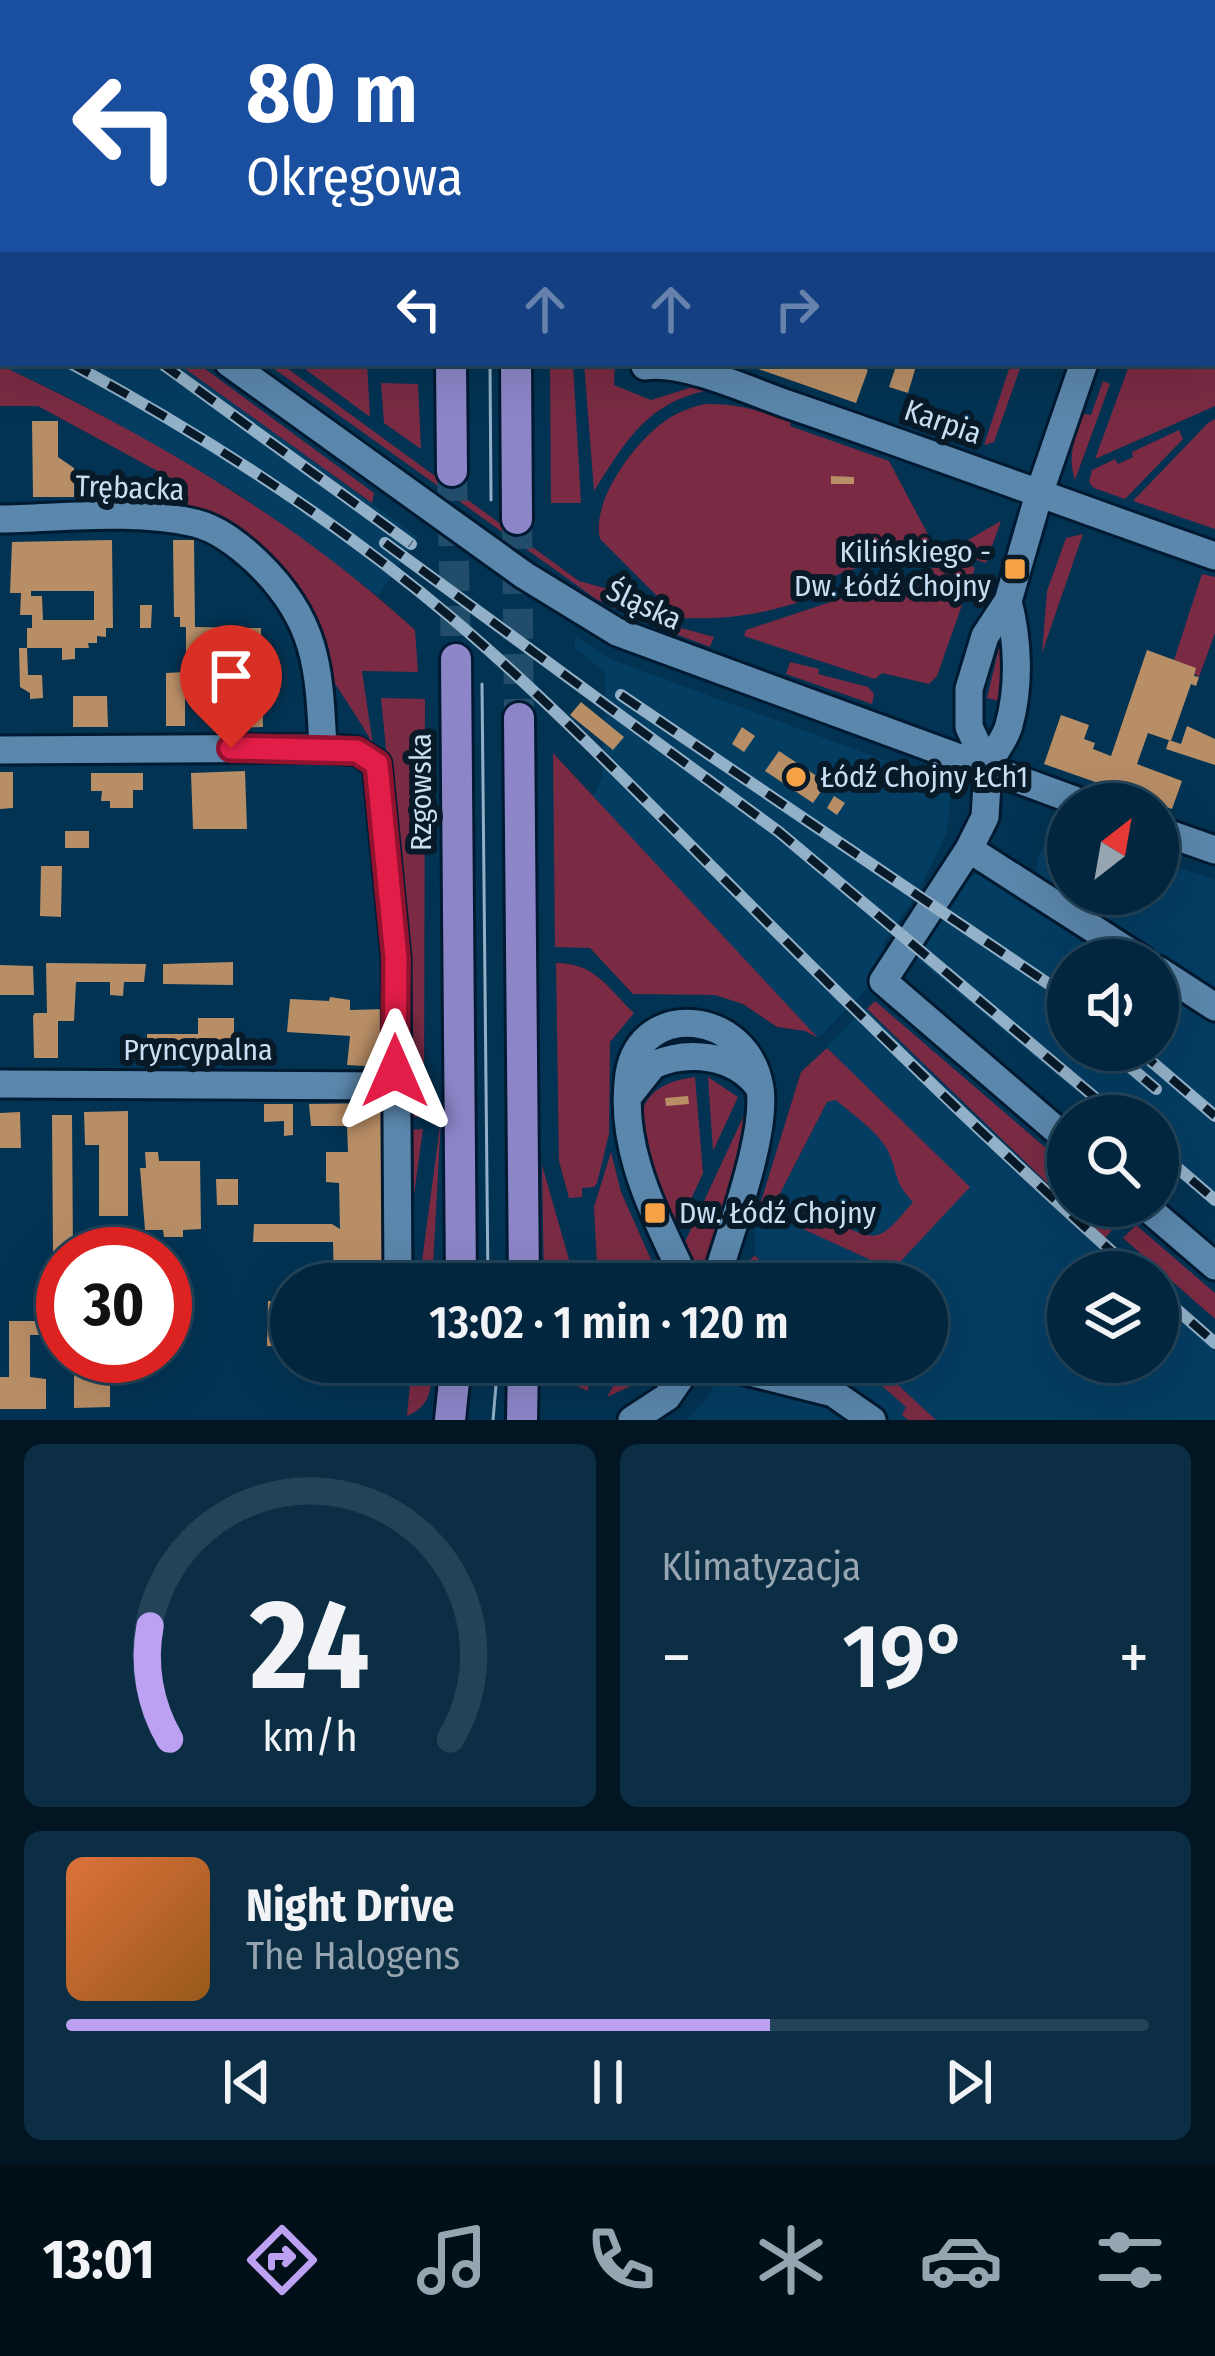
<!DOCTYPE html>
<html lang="pl">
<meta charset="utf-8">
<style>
body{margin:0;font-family:"Fira Sans Condensed",sans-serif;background:#0c2e45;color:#f1f3f6;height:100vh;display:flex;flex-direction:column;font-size:45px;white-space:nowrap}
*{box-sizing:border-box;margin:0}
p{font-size:39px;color:#96a5b0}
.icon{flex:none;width:66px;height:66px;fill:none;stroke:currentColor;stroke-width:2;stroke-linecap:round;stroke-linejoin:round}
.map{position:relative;height:1420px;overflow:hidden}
.sheet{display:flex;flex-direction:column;gap:24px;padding:24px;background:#011522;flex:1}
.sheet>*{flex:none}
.guide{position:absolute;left:0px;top:0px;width:1215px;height:366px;box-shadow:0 12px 48px #0002,0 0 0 3px #234358;background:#1a4fa0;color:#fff;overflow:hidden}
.needle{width:78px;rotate:31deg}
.buttons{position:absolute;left:1047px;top:783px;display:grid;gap:24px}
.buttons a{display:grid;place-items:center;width:132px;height:132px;border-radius:50%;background:#02263e;box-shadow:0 12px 48px #0002,0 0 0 3px #234358;font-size:60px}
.speed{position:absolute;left:36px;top:1227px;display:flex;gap:24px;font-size:60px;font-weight:700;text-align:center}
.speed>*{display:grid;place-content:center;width:156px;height:156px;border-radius:50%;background:#02263e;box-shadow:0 12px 48px #0002,0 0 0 3px #234358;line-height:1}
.speed .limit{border:18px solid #d22;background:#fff;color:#111}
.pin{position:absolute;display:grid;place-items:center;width:102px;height:102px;color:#fff;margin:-123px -51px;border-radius:50% 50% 50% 0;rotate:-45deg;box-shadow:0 0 12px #0007}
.pin .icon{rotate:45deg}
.me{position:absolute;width:132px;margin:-66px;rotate:0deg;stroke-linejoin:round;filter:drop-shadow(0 0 9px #0008)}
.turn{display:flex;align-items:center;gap:42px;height:252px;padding:0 48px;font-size:54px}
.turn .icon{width:156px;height:156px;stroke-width:2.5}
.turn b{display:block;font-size:84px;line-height:102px}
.lanes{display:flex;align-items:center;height:114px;padding:0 48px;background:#0003;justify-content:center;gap:60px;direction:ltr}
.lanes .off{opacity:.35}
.big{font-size:90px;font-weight:600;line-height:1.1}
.sheet .widget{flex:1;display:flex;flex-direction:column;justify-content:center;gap:18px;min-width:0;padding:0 42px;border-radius:18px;background:#0c2e45}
.sheet .dial{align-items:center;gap:0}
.dial svg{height:312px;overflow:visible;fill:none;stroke:#234358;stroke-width:7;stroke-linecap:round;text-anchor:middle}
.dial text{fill:#f1f3f6;stroke:none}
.song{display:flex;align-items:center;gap:36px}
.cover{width:144px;height:144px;border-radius:18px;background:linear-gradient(135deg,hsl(20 70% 55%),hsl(30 70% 35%))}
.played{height:12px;border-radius:6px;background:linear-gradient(90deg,#bca0f2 65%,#234358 65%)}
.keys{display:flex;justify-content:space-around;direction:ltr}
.heat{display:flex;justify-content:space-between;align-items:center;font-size:66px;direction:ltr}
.sheet .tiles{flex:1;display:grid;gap:24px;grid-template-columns:1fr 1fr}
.widget:last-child{grid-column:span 2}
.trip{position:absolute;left:270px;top:1263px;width:678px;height:120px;border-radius:60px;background:#02263e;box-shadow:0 12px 48px #0002,0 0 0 3px #234358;font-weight:600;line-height:120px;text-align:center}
.menu{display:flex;height:192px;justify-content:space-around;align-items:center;background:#010f19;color:#96a5b0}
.menu .icon{width:84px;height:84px}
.menu .current{color:#bca0f2}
.menu b{font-size:54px;color:#f1f3f6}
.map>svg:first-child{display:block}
.built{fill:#043d62;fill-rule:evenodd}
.green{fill:#7a2b43}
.building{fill:#b88e66;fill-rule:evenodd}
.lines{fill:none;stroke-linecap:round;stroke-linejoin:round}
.major-tunnel{stroke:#214d6b;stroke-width:30;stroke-dasharray:30 15;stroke-linecap:butt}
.minor-casing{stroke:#001a31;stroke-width:33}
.major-casing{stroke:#001a31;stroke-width:36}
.minor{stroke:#5b87ac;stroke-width:27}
.major{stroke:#8c86c8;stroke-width:30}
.tram{stroke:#92b0c7;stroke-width:3}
.rail-casing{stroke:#92b0c7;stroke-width:12}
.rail{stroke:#081a28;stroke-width:8;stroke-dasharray:22;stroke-linecap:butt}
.route-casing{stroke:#92132f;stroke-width:30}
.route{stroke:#e11d48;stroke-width:21}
.poi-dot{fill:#f6a247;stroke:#081a28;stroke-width:4.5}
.labels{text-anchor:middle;stroke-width:12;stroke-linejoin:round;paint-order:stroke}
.street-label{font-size:30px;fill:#c8dff3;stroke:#081a28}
.poi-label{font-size:30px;fill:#c8dff3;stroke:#081a28;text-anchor:start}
</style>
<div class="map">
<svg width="1215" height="1420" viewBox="0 0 1215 1420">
<rect width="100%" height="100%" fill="#033353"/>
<path class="built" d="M0,261L3,363H177L418,537L378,596L238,493L75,400L0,365Z
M575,636L610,659L952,785L947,832L941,846L915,897L882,945L887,949L865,991L818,1038L593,797L602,779L606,673L575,648Z
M1062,825L1068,828V894H1158V860L1215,880V1208L1158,1160V1116H1106L913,956L969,875H980L1023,902L1037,880V857ZM1068,960H1158V1050H1068Z
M865,1008L1068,1206L1144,1272H1068V1362H1158V1284L1215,1335V1420H687L711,1394L719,1362H927V1284H742L755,1255V1221L772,1209L828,1101L859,1080L826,1047Z"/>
<path class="green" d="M0,0H199V3H3V18Z
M1215,237V406L1095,459L1130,363H1212Z
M177,363H197L374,493L372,503Z
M266,363H280L579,581L630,595L681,628L714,637L710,647L641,621L596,599Z
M297,363H367L370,417Z
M550,363H573L581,503H551Z
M584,363H615L614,385L651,400L702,384L710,390C647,402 626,441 594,491Z
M1011,363H1022L994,442L984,445Z
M0,365C149,435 294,519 415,630L418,672L362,671L373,745C362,723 347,703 334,682C326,666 325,645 319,628C297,569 246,527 188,506L187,487L38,406H0Z
M1103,381L1110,384L1075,480C1067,456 1075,436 1084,414L1091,415Z
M381,383L418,384L421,449L384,423Z
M705,404C736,403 762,411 791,421L790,426L889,461L932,542L808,585L812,598C764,614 730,620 679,618L600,539C591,502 632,446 661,424C675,413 688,408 705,404Z
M1215,419V529L1133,501L1208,423Z
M1179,430L1183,439L1125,499L1094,488L1089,482L1092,470L1115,459L1118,464L1133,457L1132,452Z
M1001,521L986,563L965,556L961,544Z
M1083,534L1042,653L1047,591L1066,538Z
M960,559L975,568L937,676L929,684L882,673L875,679L744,636L746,630Z
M1202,574L1215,577V633L1199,677L1174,660Z
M1001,639L1004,643L999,701L987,698Z
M790,662L819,669L818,674L868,687L874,694L872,704L786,674Z
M381,698L425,699L424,1116L407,1118L394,830Z
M553,753L818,1038L805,1031L777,1027L743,1004L715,995L633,994L590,948L555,947Z
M556,963C595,963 607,987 634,1013L610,1042L609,1134L597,1183L594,1187L582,1188V1197L569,1198L559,1161Z
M875,1001L1068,1167V1203L867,1009Z
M827,1048L970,1187L901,1261L886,1267L792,1224V1218L807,1201C824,1211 857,1240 877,1235C890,1232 904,1212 913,1202C892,1180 899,1173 887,1149C876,1130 852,1114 836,1100L827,1102L772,1209L755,1221L801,1072Z
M695,1077L703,1173L677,1230C653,1175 600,1089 695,1077Z
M708,1077L738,1097L713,1151Z
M745,1113V1129L701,1283L684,1244Z
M441,1118L432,1284H419Z
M423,1129L407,1246L406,1130Z
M611,1152L621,1192L657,1273L652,1284H598L594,1207Z
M542,1165L576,1284H544Z
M1071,1206H1114L1125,1215L1105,1238Z
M1136,1225L1215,1293V1319L1123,1238Z
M755,1255V1256L786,1284H742L750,1260Z
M412,1362H431C431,1388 433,1404 407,1416Z
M549,1362H589L588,1391L561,1379Z
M626,1362H661L642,1381L607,1397Z
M855,1362H873L936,1420H908L902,1415L906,1407Z"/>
<path class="building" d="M850,363L868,370L856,403L744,364Z
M897,363H917L908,393L889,387Z
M32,421H58V457L74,468V497H33Z
M831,476L854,477V484H831Z
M112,540L113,628H106V637L97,636V643H88L89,648H75V659L62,660V648H27V628H32V615H20L21,593H10L12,542ZM31,591H94V620H43L42,596H31Z
M173,540H194L195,627L261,628V654L186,653V627H180V617H174Z
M140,605H152L151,628H140Z
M19,648H27L28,675H42L43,698L30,699V693L20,687Z
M1147,650L1196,668L1194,676L1199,677L1196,686L1191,684L1171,741L1148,733L1137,764L1182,781L1172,809L1044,764L1061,715L1089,725L1084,739L1095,743L1093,749L1111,756Z
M185,672V726H166V673Z
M211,673H262L263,727L211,728Z
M73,696H107L108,727H73Z
M581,702L624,737L613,750L570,715Z
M1187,726L1215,739V765L1166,749L1169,740L1181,744Z
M742,727L755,736L744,752L732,744Z
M779,751L827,783L813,803L765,771Z
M245,771L247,829H193L191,773Z
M0,772H13V808L0,809Z
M91,773H143V790H133V808H110V801H101L102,791H91Z
M834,796L845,803L837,815L827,808Z
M65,831H89V848H65Z
M41,866H62L61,917L40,916Z
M233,962V985L163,984V964Z
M46,963L146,964L144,982H124L123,996L110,995V982H76L74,1021H58V1058H34L33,1016L35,1013H47Z
M0,965L33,966L34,995H0Z
M330,997L350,1000V1010L386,1009L385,1062L378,1067L347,1065L350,1036L287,1032L290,999L329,1001Z
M198,1018H234V1064H146L147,1059H133L132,1051H147V1034H198Z
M688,1096L689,1104L666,1106L665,1098Z
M378,1103L386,1110V1284H334L333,1242H253L254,1224H332L340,1229L339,1183L326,1182V1152H348L347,1126H311L309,1104Z
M264,1104H293V1135L284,1136V1121L264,1122Z
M128,1111V1216H99V1145H85L84,1112Z
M20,1112L21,1148H0V1113Z
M52,1115H72L73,1254H53Z
M145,1152H158L159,1161H200L201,1229L183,1230V1237H164L163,1230H145L140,1168H146Z
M216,1179H238V1205H217Z
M268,1301H291V1347L267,1346Z
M9,1321H63V1335H30V1377L46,1379V1409H0V1377H9Z
M333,1362H385V1386L332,1384Z
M74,1368H110V1407L74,1408Z"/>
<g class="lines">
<path class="major-tunnel" d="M452,471L456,659
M517,519L519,718"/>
<g class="minor-casing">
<path id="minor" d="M706,0L715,3
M394,3V0
M1212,3L1213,0
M0,85L3,89
M1212,175L1215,176
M229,363L524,575L617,632L1085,804
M645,366C683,360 750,391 787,404C931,453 1072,506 1215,556
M0,519C63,518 134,509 195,523C219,529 239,545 257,562C318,621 319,669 323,748
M0,750L323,748L357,751L377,764L396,958L398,1282
M988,768C992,752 1005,741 1009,725C1020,685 1018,640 1008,601
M1158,830L1215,850
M969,849L1142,960
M1158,970L1215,1007
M0,1084L396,1086
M630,1094L653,1065C688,1050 734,1054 758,1086
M1068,1140L883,981L969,849L985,817L988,768L969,727V689L985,636L1008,601L1039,494L1084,363
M1145,1206L1215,1266
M687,1284C657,1217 618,1151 629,1074C641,999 748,1010 760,1088C767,1136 729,1234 715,1284
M710,1362L833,1393L872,1420
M632,1420L667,1397L691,1362"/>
</g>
<g class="major-casing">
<path id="major" d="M449,0V3
M511,0V3
M451,363L452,471
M516,363L517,519
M456,659L461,1284
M519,718L524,1284
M450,1420L456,1362
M522,1420L523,1362"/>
</g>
<use href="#minor" class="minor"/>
<use href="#major" class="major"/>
<path class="tram" d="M486,0V3
M490,363L491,500
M482,684L488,1284
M493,1420L498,1362"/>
<g class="rail-casing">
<path id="rail" d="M0,276L3,278
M0,325L3,327
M70,363C205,436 337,521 454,620C553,704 643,799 735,890C865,1021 997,1150 1135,1272
M161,363L411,544
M385,543L779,832L1117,1116
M621,695L1068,997
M1110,1050L1156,1089
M1138,1050L1215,1116
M1158,1151L1215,1200
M1158,1293L1215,1343"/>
</g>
<use href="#rail" class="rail"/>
</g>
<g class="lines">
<g class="route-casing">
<path id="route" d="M231,748L357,751L377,764L396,958L395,1071"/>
</g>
<use href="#route" class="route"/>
</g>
<g class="poi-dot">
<rect x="1003" y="557" width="24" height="24" rx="6"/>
<circle cx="796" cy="777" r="12"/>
<rect x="643" y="1201" width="24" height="24" rx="6"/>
</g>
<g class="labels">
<g class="street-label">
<text transform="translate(943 422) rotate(19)" y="10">Karpia</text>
<text transform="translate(130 488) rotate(2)" y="10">Trębacka</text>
<text transform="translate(644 605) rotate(25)" y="10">Śląska</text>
<text transform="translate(421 792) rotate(-90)" y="10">Rzgowska</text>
<text x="198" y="1060">Pryncypalna</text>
</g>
<g class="poi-label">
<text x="991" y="562" text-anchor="end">Kilińskiego -<tspan x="991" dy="34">Dw. Łódź Chojny</tspan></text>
<text x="820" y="787">Łódź Chojny ŁCh1</text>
<text x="679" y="1223">Dw. Łódź Chojny</text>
</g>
</g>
</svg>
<div class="buttons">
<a><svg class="needle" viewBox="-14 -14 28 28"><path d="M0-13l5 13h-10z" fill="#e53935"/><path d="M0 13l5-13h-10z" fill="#96a5b0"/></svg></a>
<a><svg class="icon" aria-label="sound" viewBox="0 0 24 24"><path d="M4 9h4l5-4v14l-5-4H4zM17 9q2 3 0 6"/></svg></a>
<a><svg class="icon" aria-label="search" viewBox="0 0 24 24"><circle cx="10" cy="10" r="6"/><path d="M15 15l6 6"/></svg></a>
<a><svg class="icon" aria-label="layers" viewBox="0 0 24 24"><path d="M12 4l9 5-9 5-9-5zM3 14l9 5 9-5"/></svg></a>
</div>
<div class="speed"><div class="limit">30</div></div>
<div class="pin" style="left:231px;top:748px;background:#d93025"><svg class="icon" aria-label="arrive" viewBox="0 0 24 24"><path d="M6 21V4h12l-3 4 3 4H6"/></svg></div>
<svg class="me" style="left:395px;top:1071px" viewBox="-20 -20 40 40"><path d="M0-17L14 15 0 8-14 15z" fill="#e11d48" stroke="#fff" stroke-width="4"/></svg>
<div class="trip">13:02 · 1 min · 120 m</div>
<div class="guide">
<div class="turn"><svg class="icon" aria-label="left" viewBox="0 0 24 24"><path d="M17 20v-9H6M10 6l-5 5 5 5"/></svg><div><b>80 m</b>Okręgowa</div></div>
<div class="lanes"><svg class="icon" aria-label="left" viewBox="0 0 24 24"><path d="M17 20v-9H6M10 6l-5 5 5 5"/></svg><svg class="icon off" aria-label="ahead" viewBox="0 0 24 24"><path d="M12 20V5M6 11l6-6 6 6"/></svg><svg class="icon off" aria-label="ahead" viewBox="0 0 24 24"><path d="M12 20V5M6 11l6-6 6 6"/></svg><svg class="icon off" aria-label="right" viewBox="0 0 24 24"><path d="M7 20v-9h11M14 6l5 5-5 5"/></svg></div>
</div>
</div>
<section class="sheet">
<div class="tiles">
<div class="widget dial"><svg viewBox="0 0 100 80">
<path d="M14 69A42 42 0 1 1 86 69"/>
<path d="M14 69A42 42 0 0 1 9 40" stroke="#bca0f2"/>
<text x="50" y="56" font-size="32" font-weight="700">24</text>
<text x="50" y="72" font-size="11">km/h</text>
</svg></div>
<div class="widget"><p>Klimatyzacja</p>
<div class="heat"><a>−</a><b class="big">19°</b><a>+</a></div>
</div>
<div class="widget">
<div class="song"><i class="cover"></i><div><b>Night Drive</b><p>The Halogens</p></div></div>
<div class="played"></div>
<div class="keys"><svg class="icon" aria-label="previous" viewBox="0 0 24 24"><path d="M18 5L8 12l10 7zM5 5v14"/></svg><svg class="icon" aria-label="pause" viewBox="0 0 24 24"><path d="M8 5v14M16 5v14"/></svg><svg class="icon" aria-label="next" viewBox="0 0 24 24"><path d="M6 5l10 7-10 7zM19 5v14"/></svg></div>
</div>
</div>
</section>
<nav class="menu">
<b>13:01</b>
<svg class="icon current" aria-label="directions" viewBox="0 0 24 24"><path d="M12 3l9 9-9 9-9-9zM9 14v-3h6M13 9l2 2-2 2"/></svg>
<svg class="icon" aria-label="music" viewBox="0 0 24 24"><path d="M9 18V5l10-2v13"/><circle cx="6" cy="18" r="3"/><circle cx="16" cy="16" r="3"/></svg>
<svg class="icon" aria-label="phone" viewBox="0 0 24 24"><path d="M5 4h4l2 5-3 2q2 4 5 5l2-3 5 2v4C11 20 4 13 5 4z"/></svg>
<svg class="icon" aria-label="climate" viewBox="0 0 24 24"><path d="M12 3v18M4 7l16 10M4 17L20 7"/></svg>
<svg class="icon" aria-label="car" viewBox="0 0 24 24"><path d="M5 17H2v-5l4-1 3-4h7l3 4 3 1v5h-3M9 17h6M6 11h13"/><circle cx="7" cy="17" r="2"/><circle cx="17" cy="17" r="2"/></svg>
<svg class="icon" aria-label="filters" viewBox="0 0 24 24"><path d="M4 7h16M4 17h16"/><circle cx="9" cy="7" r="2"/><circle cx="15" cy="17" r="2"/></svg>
</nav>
